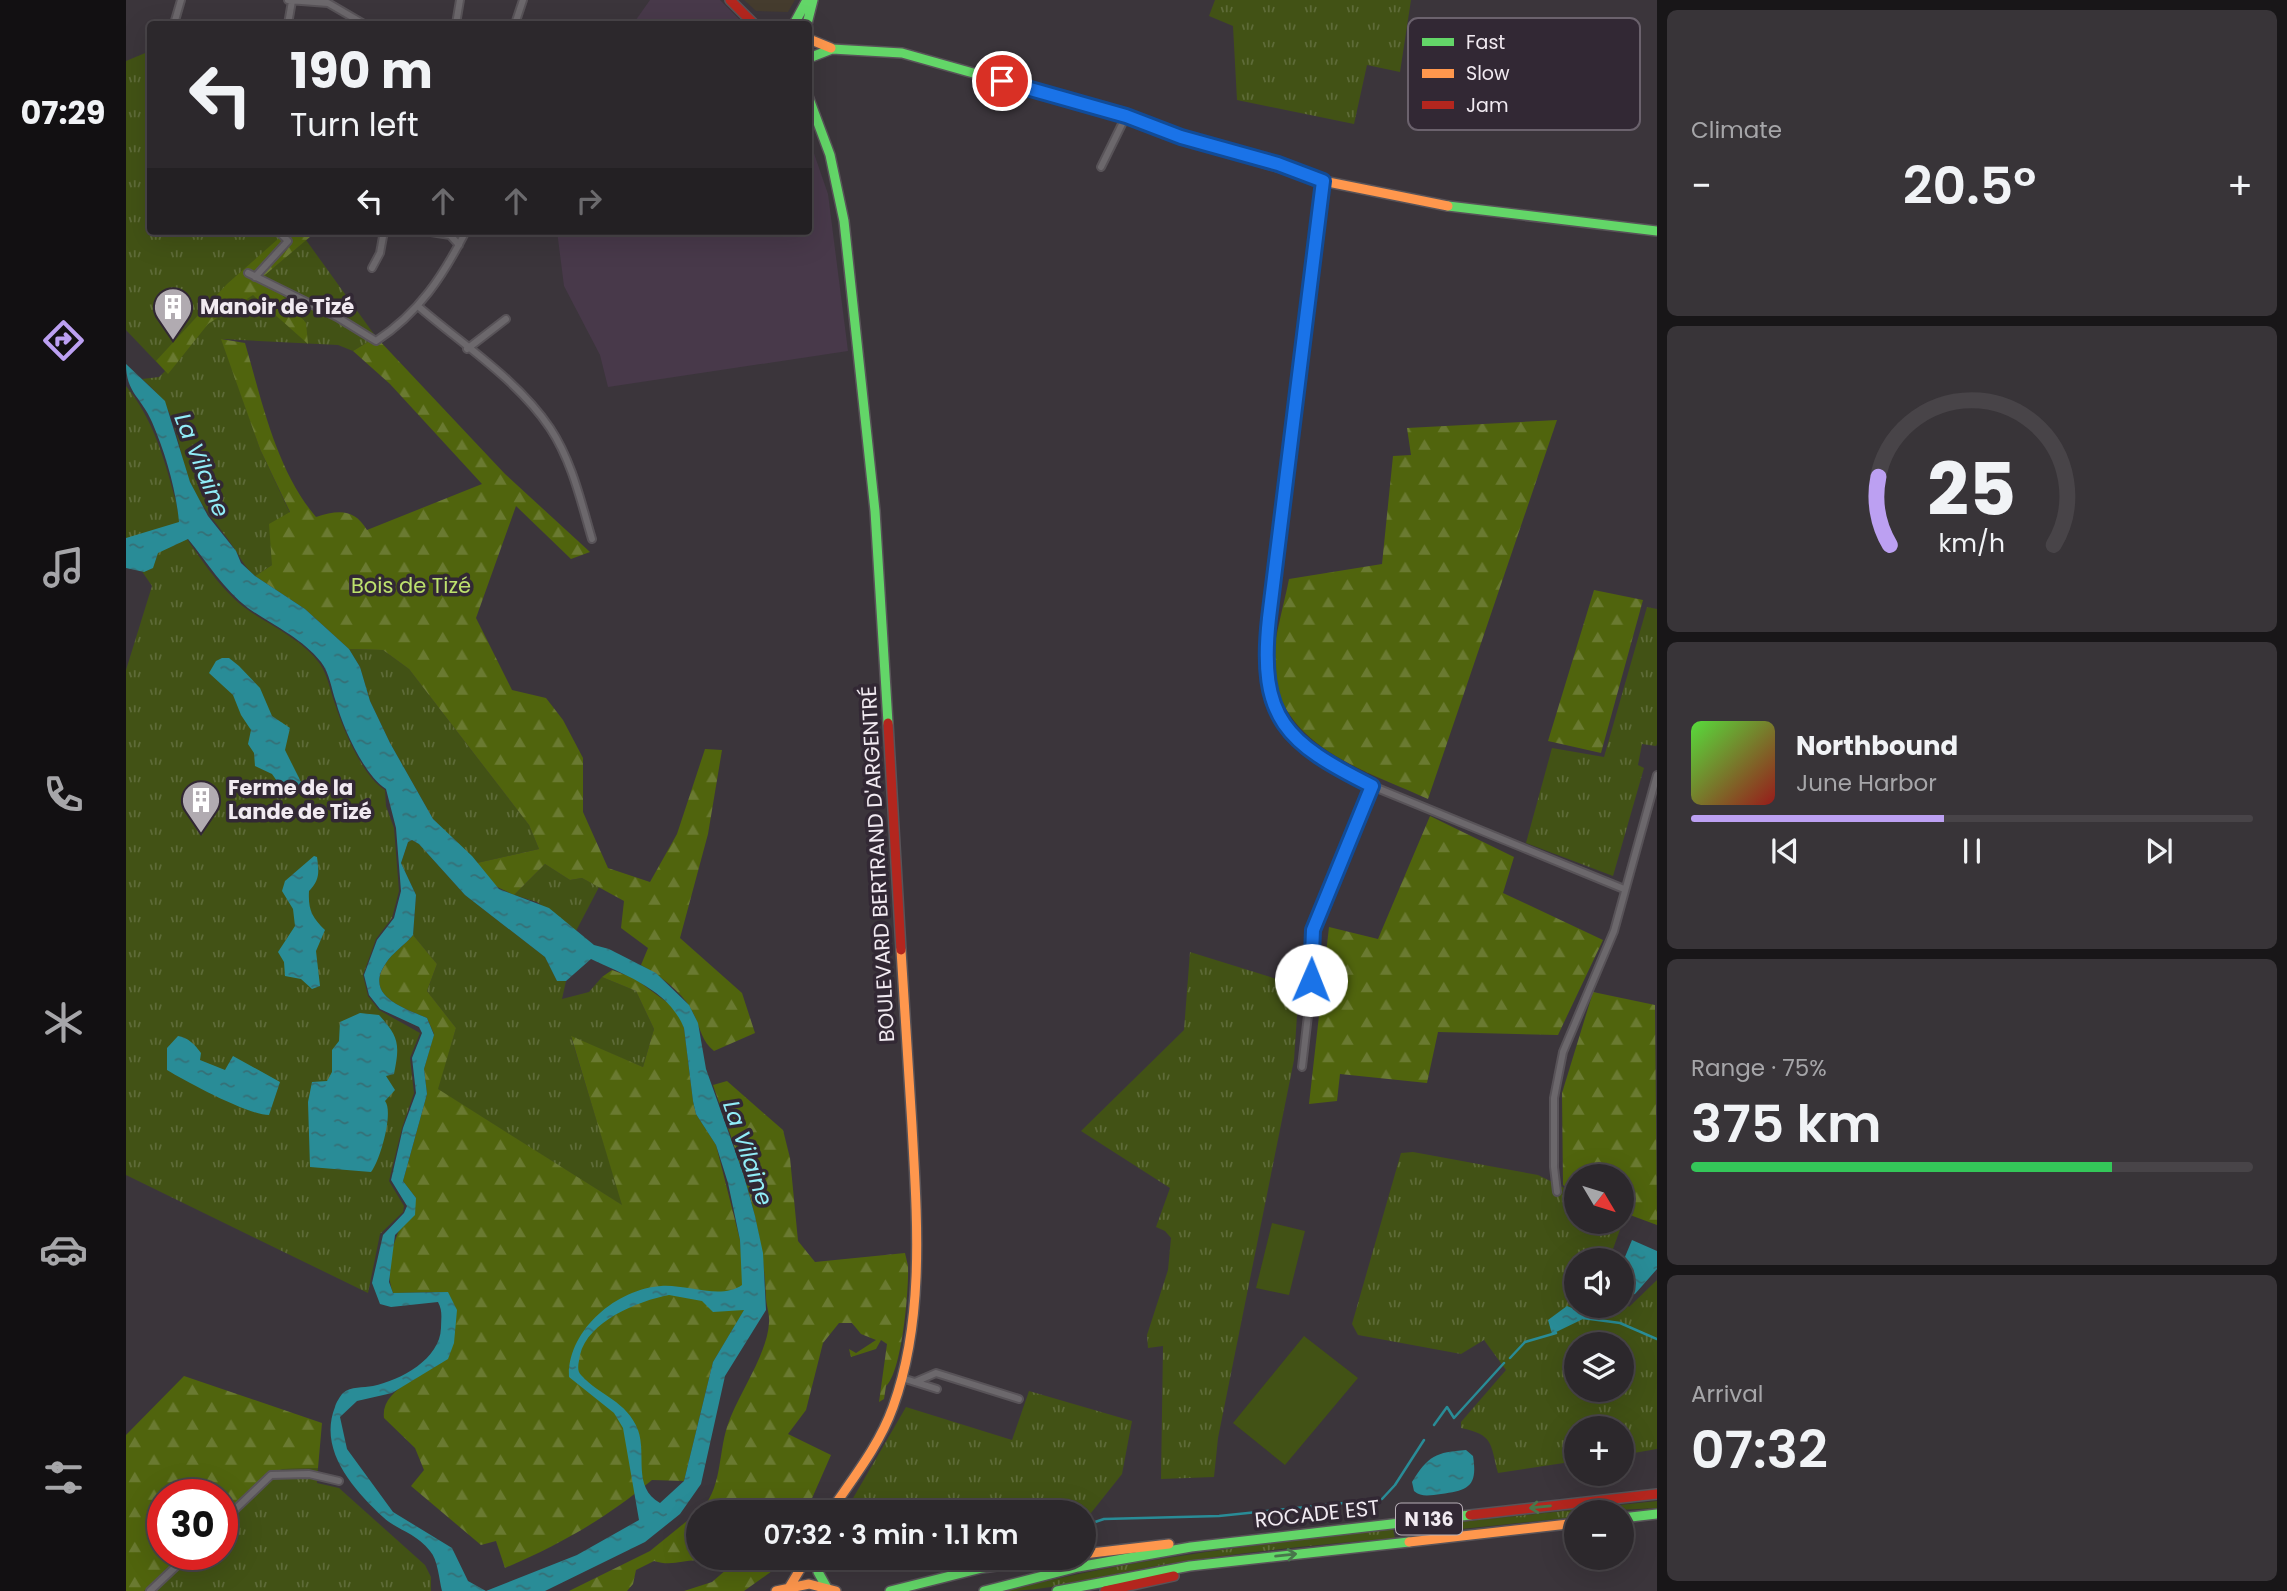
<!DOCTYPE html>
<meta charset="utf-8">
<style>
body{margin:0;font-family:Poppins,sans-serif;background:#383438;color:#f1f3f6;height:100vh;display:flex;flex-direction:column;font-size:26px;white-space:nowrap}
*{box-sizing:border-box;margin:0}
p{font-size:23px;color:#a6a6a9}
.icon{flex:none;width:38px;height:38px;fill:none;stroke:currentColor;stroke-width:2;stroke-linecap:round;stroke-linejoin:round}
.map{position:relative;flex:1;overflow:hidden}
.drawer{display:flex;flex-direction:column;gap:10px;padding:10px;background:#181618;width:630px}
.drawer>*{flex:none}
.hud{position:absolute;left:21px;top:21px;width:665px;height:214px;border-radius:7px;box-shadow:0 7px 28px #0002,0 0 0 2px #484448;background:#2c282c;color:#f1f3f6;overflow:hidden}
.needle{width:46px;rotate:128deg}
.controls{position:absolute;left:1438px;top:1164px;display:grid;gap:14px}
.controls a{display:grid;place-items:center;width:70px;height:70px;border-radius:50%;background:#2c282c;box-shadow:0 7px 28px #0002,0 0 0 2px #484448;font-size:35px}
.speed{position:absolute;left:21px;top:1479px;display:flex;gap:14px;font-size:35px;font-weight:700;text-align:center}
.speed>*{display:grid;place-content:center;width:91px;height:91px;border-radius:50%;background:#2c282c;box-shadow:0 7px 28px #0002,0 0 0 2px #484448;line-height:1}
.speed .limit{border:10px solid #d22;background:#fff;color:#111}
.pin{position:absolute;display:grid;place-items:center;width:60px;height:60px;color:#fff;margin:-30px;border:4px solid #fff;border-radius:50%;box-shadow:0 2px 7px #0007}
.me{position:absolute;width:77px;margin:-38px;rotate:1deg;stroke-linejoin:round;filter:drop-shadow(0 0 5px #0008)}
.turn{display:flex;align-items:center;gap:24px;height:147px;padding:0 28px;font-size:32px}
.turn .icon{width:91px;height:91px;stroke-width:2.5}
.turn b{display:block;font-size:49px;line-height:60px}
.lanes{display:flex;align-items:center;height:66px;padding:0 28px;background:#0003;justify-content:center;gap:35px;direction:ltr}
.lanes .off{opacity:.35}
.big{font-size:52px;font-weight:600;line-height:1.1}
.drawer .tile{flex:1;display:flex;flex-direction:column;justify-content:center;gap:10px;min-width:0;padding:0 24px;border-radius:10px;background:#383438}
.drawer .dial{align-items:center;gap:0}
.dial svg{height:182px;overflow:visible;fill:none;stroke:#484448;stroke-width:7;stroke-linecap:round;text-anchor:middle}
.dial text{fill:#f1f3f6;stroke:none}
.song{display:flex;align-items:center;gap:21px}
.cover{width:84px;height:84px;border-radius:10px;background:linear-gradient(135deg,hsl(110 70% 55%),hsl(0 70% 35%))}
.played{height:7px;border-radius:4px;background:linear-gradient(90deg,#bca0f2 45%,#484448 45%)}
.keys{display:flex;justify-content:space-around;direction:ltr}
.heat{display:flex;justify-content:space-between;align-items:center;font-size:38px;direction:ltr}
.charge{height:10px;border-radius:5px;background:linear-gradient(90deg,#34c759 75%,#484448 0)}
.trip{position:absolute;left:560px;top:1500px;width:410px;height:70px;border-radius:35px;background:#2c282c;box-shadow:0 7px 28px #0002,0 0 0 2px #484448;font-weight:600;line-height:70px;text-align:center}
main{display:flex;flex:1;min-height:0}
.dock{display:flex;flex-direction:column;width:126px;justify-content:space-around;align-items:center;background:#121012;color:#a6a6a9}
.dock .icon{width:49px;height:49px}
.dock .selected{color:#bca0f2}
.dock b{font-size:32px;color:#f1f3f6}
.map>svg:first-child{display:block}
.built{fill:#48394a}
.education{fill:#453c2e}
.grass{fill:url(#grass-tufts);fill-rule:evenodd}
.forest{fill:url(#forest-firs)}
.garden{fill:#425215}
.water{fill:url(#water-ripples);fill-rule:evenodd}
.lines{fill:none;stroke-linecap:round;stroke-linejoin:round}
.stream{stroke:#298c97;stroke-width:2.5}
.street-casing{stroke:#585358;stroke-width:10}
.fast-casing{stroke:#585358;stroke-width:12}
.slow-casing{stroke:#585358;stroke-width:12}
.jam-casing{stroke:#585358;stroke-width:12}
.street{stroke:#6c686c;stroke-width:6}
.fast{stroke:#63d668;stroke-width:9}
.slow{stroke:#ff974d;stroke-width:9}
.jam{stroke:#b3261e;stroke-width:9}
.oneway{stroke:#48764b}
.route-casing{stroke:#114b97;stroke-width:18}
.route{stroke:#1a73e8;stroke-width:12}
.labels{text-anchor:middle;stroke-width:7;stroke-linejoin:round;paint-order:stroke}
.shield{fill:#322834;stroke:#b8b0b8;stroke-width:2}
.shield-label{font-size:19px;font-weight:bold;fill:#f1eaf1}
.poi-label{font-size:21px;font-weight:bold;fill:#f1eaf1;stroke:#322834;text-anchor:start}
.park-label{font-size:21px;fill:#bde16d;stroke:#322834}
.street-label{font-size:21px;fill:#f1eaf1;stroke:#322834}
.water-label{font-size:23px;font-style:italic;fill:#91edf8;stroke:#322834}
.key{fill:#322834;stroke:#6b626d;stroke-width:2}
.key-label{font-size:19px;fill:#f1eaf1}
</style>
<main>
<nav class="dock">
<b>07:29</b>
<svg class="icon selected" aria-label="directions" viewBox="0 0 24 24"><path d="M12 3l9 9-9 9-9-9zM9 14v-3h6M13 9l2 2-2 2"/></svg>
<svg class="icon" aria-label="music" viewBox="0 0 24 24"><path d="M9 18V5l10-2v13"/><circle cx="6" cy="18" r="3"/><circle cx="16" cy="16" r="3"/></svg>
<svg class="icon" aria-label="phone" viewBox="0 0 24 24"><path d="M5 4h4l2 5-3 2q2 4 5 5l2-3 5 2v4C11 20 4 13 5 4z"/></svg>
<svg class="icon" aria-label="climate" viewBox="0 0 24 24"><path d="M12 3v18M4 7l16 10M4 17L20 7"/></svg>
<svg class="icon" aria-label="car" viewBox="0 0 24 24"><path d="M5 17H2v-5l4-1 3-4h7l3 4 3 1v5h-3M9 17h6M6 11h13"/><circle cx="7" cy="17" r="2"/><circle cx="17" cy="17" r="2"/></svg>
<svg class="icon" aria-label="filters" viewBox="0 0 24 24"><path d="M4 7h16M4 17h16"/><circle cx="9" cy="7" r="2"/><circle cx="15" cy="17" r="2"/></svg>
</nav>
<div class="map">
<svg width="1531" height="1591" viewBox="0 0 1531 1591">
<defs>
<pattern id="grass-tufts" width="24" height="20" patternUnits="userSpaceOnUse" patternTransform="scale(1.75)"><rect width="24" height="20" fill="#425215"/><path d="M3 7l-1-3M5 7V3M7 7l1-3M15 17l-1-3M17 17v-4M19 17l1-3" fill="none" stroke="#5e6b38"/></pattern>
<pattern id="forest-firs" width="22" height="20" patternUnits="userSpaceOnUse" patternTransform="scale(1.75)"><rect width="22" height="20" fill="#50640d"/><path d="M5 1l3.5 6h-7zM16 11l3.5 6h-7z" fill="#6a7a31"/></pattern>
<pattern id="water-ripples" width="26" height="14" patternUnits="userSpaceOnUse" patternTransform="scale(1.75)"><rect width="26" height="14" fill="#298c97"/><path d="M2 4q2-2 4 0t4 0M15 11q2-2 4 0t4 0" fill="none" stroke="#357077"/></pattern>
</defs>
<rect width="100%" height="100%" fill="#3b353b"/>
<path class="built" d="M524,0H594L618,24H507Z
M683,139L702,194L722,351L482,387L474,355L438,286L431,231H682Z"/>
<path class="education" d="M618,0H669L662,12L630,11Z"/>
<path class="grass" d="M1089,0H1285L1274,72L1241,65L1228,124L1111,100L1107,26L1083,16Z
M24,51V231H186L123,265L112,275L179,323L139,275L180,240L250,337L227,351L212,345L96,339L134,449L164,513L146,565L129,576C120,568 116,561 110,551C95,527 77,511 65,484C47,441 57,413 16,379L33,377L39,371L0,330V61Z
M0,386C28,420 39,461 50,502C53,517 54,529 63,542C79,565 99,594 122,610C145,626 177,640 194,664C202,676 204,690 209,704C217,729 237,777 259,790L260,806L268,828L273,891L266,918L250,939L237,975L242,996L253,1010L294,1033L284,1058L288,1093L276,1128L263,1181L278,1206L277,1212L254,1234L242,1293L0,1175V670L26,586L0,548Z
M1521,607L1531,609V744L1530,746L1516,744L1512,765L1518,768L1487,876L1400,843L1426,748L1478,757Z
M223,649L257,650L283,669L403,825L413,849L351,863L307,819L264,743L244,701L234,667Z
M286,840L293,844L339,895L419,957L431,981H440L436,999L463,992L476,977L510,991L528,1029L517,1067L445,1037L497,1206L311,1089L330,1028L301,991L311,964L287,935L290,895L275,863L282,842Z
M419,864L444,880L456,878L473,887L450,931L411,902L388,895Z
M1064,952L1173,986L1168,1060L1092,1438L1088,1477L1035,1479L1037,1346L1022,1348L1021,1335L1042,1270L1045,1238L1039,1231L1030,1227L1044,1188L955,1131L1058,1030Z
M1287,1152L1412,1175L1451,1194V1222H1496V1212L1500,1213L1483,1260H1451V1306H1496V1299L1503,1307L1531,1280V1449L1496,1455V1428H1451V1461L1372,1473C1364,1443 1368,1435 1335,1428V1422L1380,1370L1358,1340L1335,1354L1232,1335L1226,1324L1275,1153ZM1451,1344H1496V1390H1451Z
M903,1391L1006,1421L996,1474L957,1523V1512H719L780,1407L886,1440Z
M192,1468L191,1483L213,1488L299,1565L305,1577V1591H18L58,1554H96V1517L142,1474L157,1469Z
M1531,1501V1508L1451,1512V1517L1326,1530L1325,1523Z
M1267,1529L1269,1538C1191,1545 1113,1552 1036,1565C984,1573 932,1591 879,1591C1007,1558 1136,1544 1267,1529Z
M710,1558H792L721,1570Z"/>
<path class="forest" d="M161,231H191L139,275L180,323L182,344L127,295L82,324L42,374L30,361L101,284Z
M250,337L379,474L464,552L445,559L390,506L350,618L386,690L420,698L437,720L457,758V812L482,868L524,882L551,834L579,749L596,750L582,834L554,938L616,993L629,1033L588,1051C574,1040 574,1024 565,1009C554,990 534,976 515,965L522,948L495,928L498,901L456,878L444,880L419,864L388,895L369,886L351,863L413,849L403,825L283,669L257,650L223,649L179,609L129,576L146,565L143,524L164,512L134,449L95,339L119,343C136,401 150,470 190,517C212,510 228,508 241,530L356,484L264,384L227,351Z
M1431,420L1302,799C1241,771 1156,748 1147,669C1145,650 1159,601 1163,579L1256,564L1267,456L1285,455L1281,428Z
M1468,590L1517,600L1475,753L1422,741Z
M1304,816L1388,857L1377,893L1477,940L1432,1035L1312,1032L1301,1083L1214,1074L1211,1101L1183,1104L1203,927L1252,939Z
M287,935L311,964L301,991L330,1028L312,1089L496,1205L445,1036L517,1067L528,1029L510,991L476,977L486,970L508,978L542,1003L554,1017L558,1028L567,1101L570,1114L590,1145L614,1240L619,1309L587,1362L558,1481L526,1480C479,1519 435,1544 379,1568L370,1541L355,1545L285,1486L298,1470L289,1448L258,1418C254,1388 302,1374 322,1358V1292L267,1293C255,1261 274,1226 290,1198L277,1181L301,1094L298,1069L308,1034L301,1018C278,1008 237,996 260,963C266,953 279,945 287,935Z
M1467,992L1529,1005L1531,1225L1496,1212V1176H1451V1194L1437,1185L1436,1093Z
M601,1081L657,1130L664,1158L672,1241L689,1262L779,1253L782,1266C783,1290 776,1372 760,1386L758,1399L753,1402L761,1344L755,1340L750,1349L725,1357L723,1349L730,1353L750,1340L735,1334L726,1323H713L697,1343L680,1410L662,1434L705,1455L680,1512H573C596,1490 592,1456 601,1427C611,1395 641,1356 643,1323C644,1315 640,1305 640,1297C637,1219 612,1157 587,1085Z
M58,1376L196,1423L192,1468L157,1469L142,1474L96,1517V1494H37V1554H58L18,1591H0V1435Z
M572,1512V1558H659L656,1564L618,1591H558L586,1582L601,1569L598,1564L592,1566C565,1552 553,1569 528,1561L510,1570L507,1584L501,1591H443L524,1551Z"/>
<path class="garden" d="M1146,1223L1179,1231L1163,1295L1130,1288Z
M1178,1336L1232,1378L1159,1465L1107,1423Z"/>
<path class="water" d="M0,364L39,401L64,482L82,516L110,551L115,563L129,576L179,609L223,649L234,667L244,701L264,743L307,819L346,856L373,889L423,908L468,945L483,949L530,973L563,1005L572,1023L580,1069L618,1176L629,1216L637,1253L640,1310L599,1376L575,1484L554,1514L519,1542L419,1591H316C313,1579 312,1560 304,1551C289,1532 272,1531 257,1517C227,1489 192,1450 209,1407C210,1403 214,1396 217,1393C225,1386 237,1388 247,1386C275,1380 314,1359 315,1328C315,1319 317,1311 312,1302L265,1307L254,1304L246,1283L257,1235L278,1213L281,1206L265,1180L277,1128L290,1093L286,1058L296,1033L293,1027L254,1009L243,995L238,975L251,940L268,918L275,891L270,828L260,789C238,775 217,728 210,702C205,688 204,674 195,662C176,638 146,625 122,608C98,590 81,562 62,539L32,553L27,568L18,572L0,568V538L53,522C50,489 39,452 26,422C16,398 0,393 0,364ZM286,840L293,844L339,895L419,957L431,981H440L465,959C499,975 543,990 558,1028L567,1101L570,1114L590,1145L602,1183L614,1240L616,1285C595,1300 560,1284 535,1286C490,1289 441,1331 443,1377L488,1413L497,1428L513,1520L451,1555L360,1591L342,1581L326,1548L267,1512L221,1449L214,1417L231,1401L266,1393L322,1359L328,1343L331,1310L322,1292L267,1293L263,1282L269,1235L289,1215L290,1198L277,1181L301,1094L298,1069L308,1035L301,1018C278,1008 237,996 260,963C266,953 279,945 287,935L290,895L275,863L282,842ZM543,1295L576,1301L587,1312L618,1310L587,1362L558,1481L534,1503C506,1487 521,1455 512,1430C501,1401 474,1396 455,1375C450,1370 453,1362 454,1355C462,1321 512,1301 543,1295Z
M96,658H103L113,666L134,688L146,716L164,728L159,750L175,782L173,788L158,791L146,774L129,766L128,753L122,744L125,730L115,715L107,695L83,673L90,661Z
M188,856L191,857C193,872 194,880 183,891C182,910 186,917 199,930L190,951L194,986L186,989L175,979L159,976L158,962L152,952L169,926L167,909L156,891L159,881Z
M234,1013L253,1015C273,1037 274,1044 268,1074L260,1076L269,1090L259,1101C268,1112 254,1161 245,1172L184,1167L182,1102L186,1082L201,1081L206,1072V1050L213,1041L214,1022Z
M52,1036C62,1037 69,1045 75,1053L74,1060L99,1070L107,1056L154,1082L143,1115C122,1115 61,1082 41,1070V1048Z
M1506,1240L1531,1251V1269L1509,1294L1497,1298L1496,1264Z
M1441,1306L1458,1313L1459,1318L1426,1334L1422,1320Z
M1340,1450L1347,1456C1352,1487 1342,1490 1315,1494C1305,1495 1296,1498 1288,1491L1286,1482C1302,1456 1310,1452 1340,1450Z"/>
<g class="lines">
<path class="stream" d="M1457,1318L1494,1323L1531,1339
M1384,1358L1399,1342L1430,1333
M1308,1425L1321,1407L1328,1418L1378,1363
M957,1531L963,1524L978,1519L1093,1516L1256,1499L1269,1485L1298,1440"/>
<g class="street-casing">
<path id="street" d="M162,0L202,3L238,24
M48,24L55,0
M162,24L166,1
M330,24L334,0
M389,24L397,0
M975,167L1000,116
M1197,181L1141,635L1140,675L1146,703L1161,727L1195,759L1246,786L1498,889
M299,231L324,235L333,245
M246,268L254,253L258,231
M122,273L211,317L250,341C293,313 317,276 340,231
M129,277L162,241L152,231
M293,307C336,344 392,380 424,428C446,461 455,502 466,539
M341,349L380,319
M1176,1067L1184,998L1187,930L1246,786
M1431,1192L1428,1167V1098L1437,1052L1488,931L1531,775
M776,1378L811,1389
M789,1382L810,1373L893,1399
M96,1522L145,1475L183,1474L213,1481
M24,1591L63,1554"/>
</g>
<g class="fast-casing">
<path id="fast" d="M668,24L681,0
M681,24L687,0
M683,58L706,49L776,53L1000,116L1062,139
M682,96L704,155L718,221L749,511L762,723
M1322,206L1531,231
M1496,1518L1531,1514
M690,1558L692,1572L701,1588
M764,1591L856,1568L927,1558
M858,1591L952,1567L1065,1547L1344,1515
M931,1591L1064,1566L1283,1542"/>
</g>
<g class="slow-casing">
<path id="slow" d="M683,39L705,48
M1062,139L1197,181L1322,206
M704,1512C727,1478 753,1446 767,1407C799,1319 791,1218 786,1126C782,1068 779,1009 775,950
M1283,1542L1451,1523
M957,1554L1043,1544
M664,1586L681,1558
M650,1591L683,1584L710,1591"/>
</g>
<g class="jam-casing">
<path id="jam" d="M604,0L628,24
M762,723L775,950
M1344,1515L1531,1494
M979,1591L1048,1576"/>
</g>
<use href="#street" class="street"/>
<use href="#fast" class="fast"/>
<use href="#slow" class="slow"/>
<use href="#jam" class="jam"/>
</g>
<defs><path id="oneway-shaft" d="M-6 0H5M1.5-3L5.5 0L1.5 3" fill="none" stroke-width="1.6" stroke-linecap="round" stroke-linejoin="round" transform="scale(1.75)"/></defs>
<g class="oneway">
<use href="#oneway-shaft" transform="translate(1414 1507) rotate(174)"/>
<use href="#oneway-shaft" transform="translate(1160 1555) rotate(-6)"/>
</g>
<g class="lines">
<g class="route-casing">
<path id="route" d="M876,81L1000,116L1055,137L1152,164L1197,181L1143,618C1132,719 1160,743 1246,786L1187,930L1185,980"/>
</g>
<use href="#route" class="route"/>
</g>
<defs>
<g id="building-pin" transform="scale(2.0125)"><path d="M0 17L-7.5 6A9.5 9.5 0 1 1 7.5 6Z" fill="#b1abb1" stroke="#322834"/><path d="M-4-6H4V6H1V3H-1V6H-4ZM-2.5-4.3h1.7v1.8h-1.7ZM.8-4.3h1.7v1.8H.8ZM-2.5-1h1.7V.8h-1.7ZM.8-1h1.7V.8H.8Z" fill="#fff"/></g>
</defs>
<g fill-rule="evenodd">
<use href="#building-pin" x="47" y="307"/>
<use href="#building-pin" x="75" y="800"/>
</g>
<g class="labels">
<rect class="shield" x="1270" y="1503.5" width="66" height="31" rx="5"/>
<g class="shield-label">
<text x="1303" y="1526">N 136</text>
</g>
<g class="poi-label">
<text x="74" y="314">Manoir de Tizé</text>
<text x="102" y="795">Ferme de la<tspan x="102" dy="24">Lande de Tizé</tspan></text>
</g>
<g class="park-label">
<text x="285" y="593">Bois de Tizé</text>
</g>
<g class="street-label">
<text transform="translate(752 864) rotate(-93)" y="7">BOULEVARD BERTRAND D'ARGENTRÉ</text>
<text transform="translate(1191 1514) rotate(-6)" y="7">ROCADE EST</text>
</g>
<g class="water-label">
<text transform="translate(76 465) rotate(68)" y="8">La Vilaine</text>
<text transform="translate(622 1153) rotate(71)" y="8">La Vilaine</text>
</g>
</g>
<rect x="1282" y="18" width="232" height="112" rx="10" class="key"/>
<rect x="1296" y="38" width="32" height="8" fill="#63d668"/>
<rect x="1296" y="69" width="32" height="9" fill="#ff974d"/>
<rect x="1296" y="101" width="32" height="8" fill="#b3261e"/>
<g class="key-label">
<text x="1340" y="49">Fast</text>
<text x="1340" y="80">Slow</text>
<text x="1340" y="112">Jam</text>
</g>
</svg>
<div class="controls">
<a><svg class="needle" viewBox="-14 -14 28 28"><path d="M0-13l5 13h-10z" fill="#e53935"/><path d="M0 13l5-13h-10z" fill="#a6a6a9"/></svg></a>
<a><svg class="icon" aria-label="sound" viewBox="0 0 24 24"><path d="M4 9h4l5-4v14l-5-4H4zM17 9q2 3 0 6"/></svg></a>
<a><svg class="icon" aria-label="layers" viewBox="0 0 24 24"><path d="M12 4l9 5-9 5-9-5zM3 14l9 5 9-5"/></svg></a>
<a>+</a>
<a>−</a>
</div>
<div class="speed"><div class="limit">30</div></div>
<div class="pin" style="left:876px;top:81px;background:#d93025"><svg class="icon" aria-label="arrive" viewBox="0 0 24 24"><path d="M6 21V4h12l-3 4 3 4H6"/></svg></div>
<svg class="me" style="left:1185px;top:980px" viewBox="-20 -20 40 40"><circle r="19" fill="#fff"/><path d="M0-13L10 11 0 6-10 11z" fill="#1a73e8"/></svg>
<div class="trip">07:32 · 3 min · 1.1 km</div>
<div class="hud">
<div class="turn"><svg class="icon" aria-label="left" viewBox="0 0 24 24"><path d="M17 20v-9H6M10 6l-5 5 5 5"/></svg><div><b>190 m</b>Turn left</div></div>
<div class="lanes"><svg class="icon" aria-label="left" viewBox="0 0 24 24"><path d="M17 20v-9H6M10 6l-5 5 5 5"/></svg><svg class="icon off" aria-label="ahead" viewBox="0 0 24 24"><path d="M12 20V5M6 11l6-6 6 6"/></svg><svg class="icon off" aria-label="ahead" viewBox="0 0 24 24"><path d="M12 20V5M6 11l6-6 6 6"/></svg><svg class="icon off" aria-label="right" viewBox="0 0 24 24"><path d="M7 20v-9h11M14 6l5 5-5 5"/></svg></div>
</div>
</div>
<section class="drawer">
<div class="tile"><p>Climate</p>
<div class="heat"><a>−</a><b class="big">20.5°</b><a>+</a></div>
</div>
<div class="tile dial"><svg viewBox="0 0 100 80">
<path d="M14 69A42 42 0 1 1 86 69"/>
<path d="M14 69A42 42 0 0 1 9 39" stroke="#bca0f2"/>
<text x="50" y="56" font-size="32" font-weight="700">25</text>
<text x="50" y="72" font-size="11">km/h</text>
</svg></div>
<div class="tile">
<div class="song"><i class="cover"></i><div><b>Northbound</b><p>June Harbor</p></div></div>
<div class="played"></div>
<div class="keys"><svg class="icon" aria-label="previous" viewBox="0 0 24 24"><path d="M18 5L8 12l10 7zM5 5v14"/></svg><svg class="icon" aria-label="pause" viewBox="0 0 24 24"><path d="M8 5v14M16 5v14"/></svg><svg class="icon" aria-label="next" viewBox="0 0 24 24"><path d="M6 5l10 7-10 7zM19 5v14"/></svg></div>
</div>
<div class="tile"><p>Range · 75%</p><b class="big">375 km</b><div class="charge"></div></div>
<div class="tile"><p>Arrival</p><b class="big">07:32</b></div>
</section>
</main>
